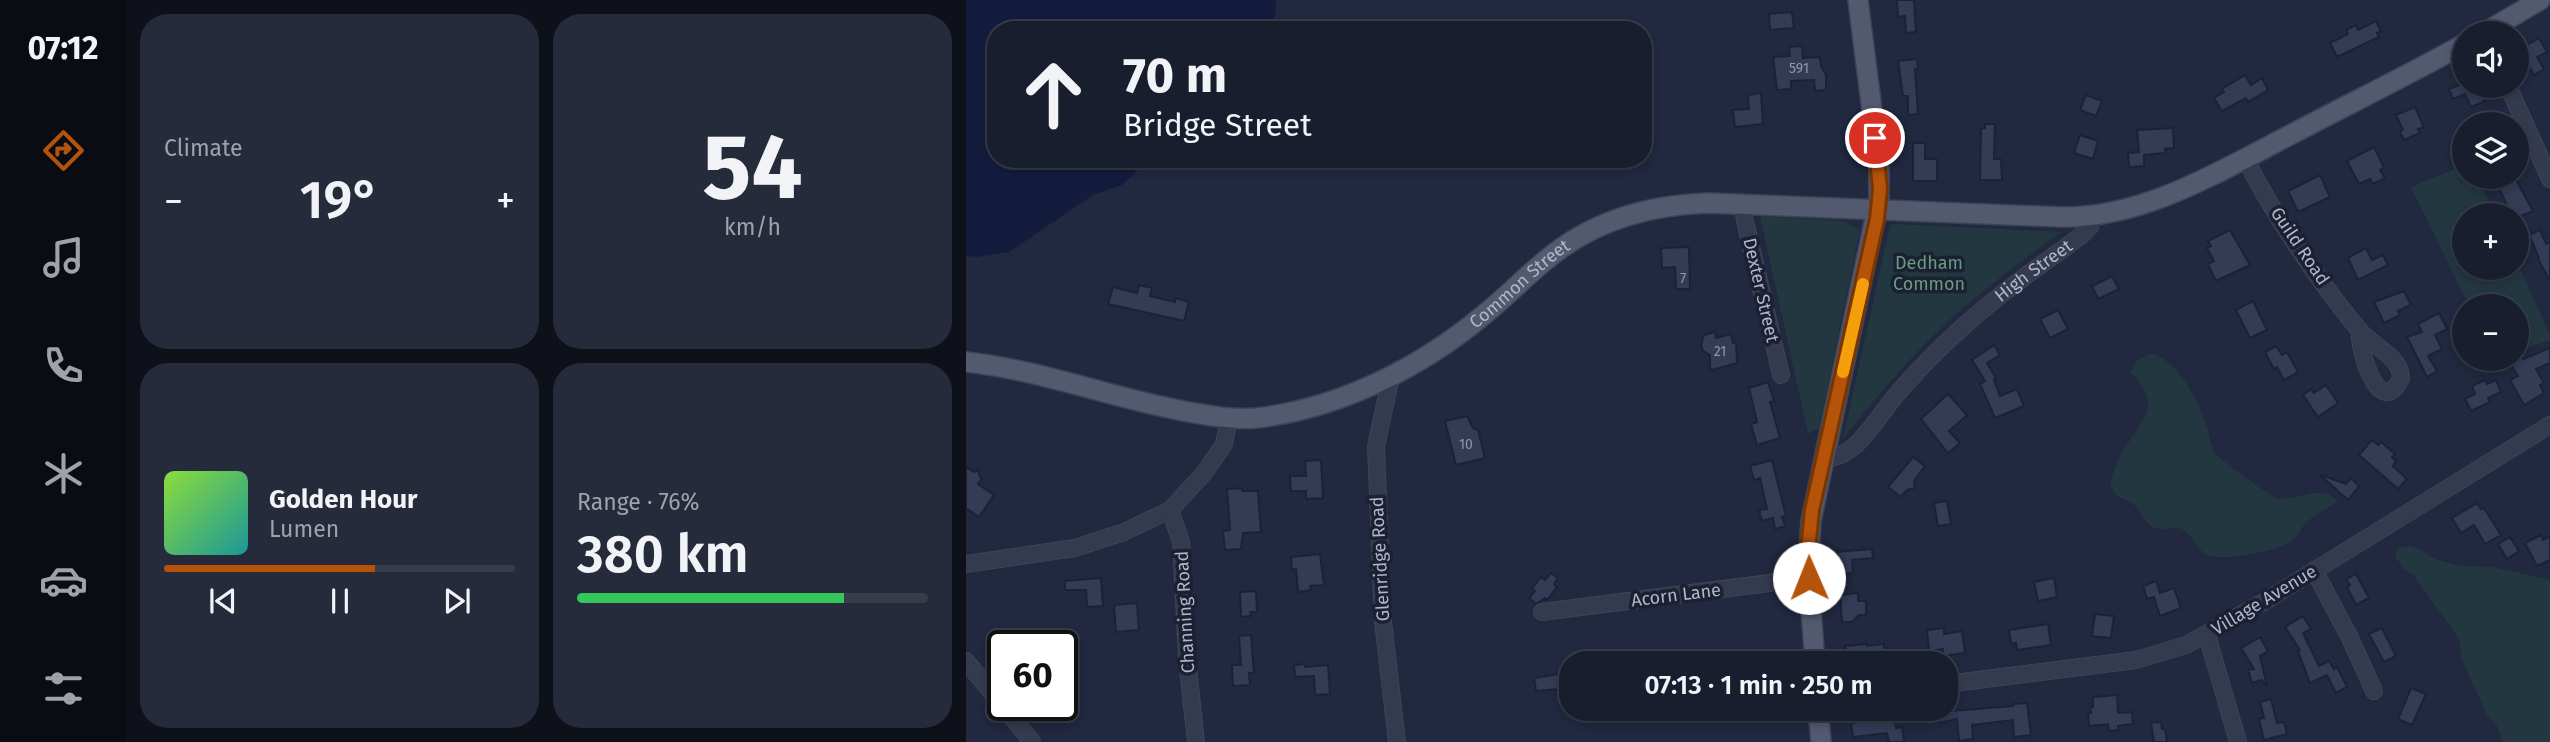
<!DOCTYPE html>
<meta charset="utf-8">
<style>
body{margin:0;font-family:"Fira Sans",sans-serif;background:#262b3b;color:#f1f3f6;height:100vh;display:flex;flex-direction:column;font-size:26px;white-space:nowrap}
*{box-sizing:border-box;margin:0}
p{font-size:23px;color:#9fa2aa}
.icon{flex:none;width:38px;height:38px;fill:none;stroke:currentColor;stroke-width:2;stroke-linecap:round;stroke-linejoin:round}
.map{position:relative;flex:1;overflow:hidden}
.drawer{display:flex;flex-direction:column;gap:14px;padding:14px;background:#0e101a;width:840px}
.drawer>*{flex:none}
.guide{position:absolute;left:21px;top:21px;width:665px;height:147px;border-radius:28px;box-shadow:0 4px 10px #0003,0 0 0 2px #373c4b;background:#191e2f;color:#f1f3f6;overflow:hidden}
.tools{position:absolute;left:1486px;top:21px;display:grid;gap:14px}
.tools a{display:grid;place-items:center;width:77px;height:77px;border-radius:50%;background:#191e2f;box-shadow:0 4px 10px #0003,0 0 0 2px #373c4b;font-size:35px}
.speed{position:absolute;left:21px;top:630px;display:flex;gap:14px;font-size:35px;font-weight:700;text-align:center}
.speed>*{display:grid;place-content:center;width:91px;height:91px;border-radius:50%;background:#191e2f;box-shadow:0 4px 10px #0003,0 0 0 2px #373c4b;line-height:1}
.speed .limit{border:4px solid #111;border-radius:10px;background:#fff;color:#111}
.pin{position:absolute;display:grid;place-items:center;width:60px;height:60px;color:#fff;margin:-30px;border:4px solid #fff;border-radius:50%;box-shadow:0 2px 7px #0007}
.me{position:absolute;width:77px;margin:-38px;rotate:359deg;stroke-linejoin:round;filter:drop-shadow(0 0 5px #0008)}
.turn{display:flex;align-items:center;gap:24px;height:147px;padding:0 21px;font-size:32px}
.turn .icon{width:91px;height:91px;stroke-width:2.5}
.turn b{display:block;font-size:49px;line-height:60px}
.big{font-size:52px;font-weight:600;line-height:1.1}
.drawer .tile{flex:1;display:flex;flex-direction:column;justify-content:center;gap:10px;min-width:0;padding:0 24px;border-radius:28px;background:#262b3b}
.drawer .dial{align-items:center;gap:0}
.dial b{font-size:91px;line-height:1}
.song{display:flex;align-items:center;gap:21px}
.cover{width:84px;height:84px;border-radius:10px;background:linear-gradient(135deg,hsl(90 70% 55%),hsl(180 70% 35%))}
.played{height:7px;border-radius:4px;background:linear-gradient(90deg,#b45309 60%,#373c4b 60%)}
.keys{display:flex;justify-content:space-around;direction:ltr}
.heat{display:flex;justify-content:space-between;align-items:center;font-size:38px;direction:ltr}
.charge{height:10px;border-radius:5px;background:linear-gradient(90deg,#34c759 76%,#373c4b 0)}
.drawer .tiles{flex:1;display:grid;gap:14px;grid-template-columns:repeat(2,1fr)}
.trip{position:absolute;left:593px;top:651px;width:399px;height:70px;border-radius:28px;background:#191e2f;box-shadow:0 4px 10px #0003,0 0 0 2px #373c4b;font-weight:600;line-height:70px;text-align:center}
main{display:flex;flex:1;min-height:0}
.tab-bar{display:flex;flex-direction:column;width:126px;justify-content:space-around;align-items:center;background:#0a0c13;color:#9fa2aa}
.tab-bar .icon{width:49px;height:49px}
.tab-bar .selected{color:#b45309}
.tab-bar b{font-size:32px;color:#f1f3f6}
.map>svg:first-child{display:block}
.green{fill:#233740}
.water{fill:#141c3d}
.building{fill:#333b55;stroke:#1c2235;stroke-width:2}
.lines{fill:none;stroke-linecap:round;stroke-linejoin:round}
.minor-casing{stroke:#3e4457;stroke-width:18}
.major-casing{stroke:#3e4457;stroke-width:22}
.minor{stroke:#353b4e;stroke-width:16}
.major{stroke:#53596f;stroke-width:19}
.route-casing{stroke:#753606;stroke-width:18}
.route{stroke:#b45309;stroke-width:12}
.slow{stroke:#f59e0b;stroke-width:12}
.labels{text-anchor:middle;stroke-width:7;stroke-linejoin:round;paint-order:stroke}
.number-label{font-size:14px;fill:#9095ab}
.street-label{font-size:18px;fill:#b1b6ca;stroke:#1b2033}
.park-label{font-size:18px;fill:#669d7e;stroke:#1b2033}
</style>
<main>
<nav class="tab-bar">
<b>07:12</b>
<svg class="icon selected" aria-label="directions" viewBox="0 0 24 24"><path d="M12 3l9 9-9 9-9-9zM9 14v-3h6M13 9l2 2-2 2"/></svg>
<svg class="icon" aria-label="music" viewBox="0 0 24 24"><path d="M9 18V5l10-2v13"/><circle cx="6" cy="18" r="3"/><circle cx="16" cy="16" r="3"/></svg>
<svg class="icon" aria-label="phone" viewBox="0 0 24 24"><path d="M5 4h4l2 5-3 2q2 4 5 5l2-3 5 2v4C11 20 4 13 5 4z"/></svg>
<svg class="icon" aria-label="climate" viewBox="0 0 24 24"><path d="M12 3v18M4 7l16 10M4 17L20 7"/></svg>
<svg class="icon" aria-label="car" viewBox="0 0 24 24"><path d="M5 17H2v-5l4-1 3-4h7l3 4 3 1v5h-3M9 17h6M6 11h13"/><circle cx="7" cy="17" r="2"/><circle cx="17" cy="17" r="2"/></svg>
<svg class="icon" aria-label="filters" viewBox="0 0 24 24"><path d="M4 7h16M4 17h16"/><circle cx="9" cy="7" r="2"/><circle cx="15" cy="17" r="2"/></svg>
</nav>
<section class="drawer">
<div class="tiles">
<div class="tile"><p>Climate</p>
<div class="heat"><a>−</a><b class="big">19°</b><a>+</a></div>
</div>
<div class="tile dial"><b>54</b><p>km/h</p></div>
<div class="tile">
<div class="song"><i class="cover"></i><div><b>Golden Hour</b><p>Lumen</p></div></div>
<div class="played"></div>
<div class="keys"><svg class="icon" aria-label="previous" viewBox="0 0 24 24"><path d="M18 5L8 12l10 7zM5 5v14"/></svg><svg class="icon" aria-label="pause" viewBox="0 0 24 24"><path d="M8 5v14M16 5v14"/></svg><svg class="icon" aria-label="next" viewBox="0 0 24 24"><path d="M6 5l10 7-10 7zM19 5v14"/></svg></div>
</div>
<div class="tile"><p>Range · 76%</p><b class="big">380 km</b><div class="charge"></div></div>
</div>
</section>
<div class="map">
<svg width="1584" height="742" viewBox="0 0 1584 742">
<rect width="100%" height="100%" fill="#21283f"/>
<path class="green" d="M1498,165V177H1511L1529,215H1498V268H1550L1551,262L1584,335V340L1551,351L1550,306H1503L1445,187Z
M794,216L876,221L894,230L853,428L842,434Z
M932,224L1095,232C1053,264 1008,295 970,333C936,366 907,402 877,438L923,230L926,225Z
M1186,353C1213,363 1231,398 1240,424C1243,432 1245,447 1250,454C1255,460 1305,497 1311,498C1334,502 1351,482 1372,501C1362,508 1349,514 1341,522C1335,527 1333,535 1328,539C1313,551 1263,561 1244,556C1232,553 1228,537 1218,530C1208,524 1196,533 1187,527C1170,516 1178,504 1152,497L1144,485C1148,468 1154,454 1164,440C1185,410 1191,403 1165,372L1170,361Z
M1444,546L1453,549L1469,559L1494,566L1527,567L1584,580V742H1537L1531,726L1520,713L1496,660L1493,639L1448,576L1438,569L1429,556L1432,548Z"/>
<path class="water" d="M0,0H310L309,16L300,30H30V159H184L156,185L127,195L43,252L11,257L0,256Z"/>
<path class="building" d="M931,0H948L950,32L940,33L939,16L932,17Z
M826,12L828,28L804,30L803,14Z
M1410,21L1415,31L1411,33L1413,37L1371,57L1364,43L1382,34L1380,30L1390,25L1392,30Z
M1573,38L1581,52L1571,57L1578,69L1568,75L1553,49Z
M836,46L837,58L854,57L855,66L860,75V90L849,91L848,80L825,81V89L811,90L807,57L824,56L823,47Z
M951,59L952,69H949L952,114L942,115V96H937L932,61Z
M1279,75L1285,85L1296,78L1302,90L1282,102L1280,98L1256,111L1248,98L1258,92L1256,89Z
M1498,83V86H1519L1513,88L1519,101L1505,107L1499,94L1487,99L1483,89Z
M795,93L797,124L769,127L767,110L783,109L782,95Z
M1120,95L1136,101L1130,116L1114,110Z
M1449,107L1458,127L1452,129L1454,133L1438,140L1434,132L1437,130L1430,115Z
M1019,124H1029L1028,159H1035L1036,180H1014L1015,128H1019Z
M1207,128L1208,148L1199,149V153L1178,155V166L1163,167L1162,153L1173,152L1171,130Z
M1114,135L1132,141L1127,159L1108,153Z
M947,143H959V159H971V181H947Z
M1408,147L1418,168L1414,170L1419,178L1407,184L1404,179L1393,184L1381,161Z
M1354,175L1364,197L1332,212L1322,191Z
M1549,178L1567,211L1550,218V215H1545L1532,185Z
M1264,230L1284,265L1250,281L1242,264L1248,261L1241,248L1245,246L1242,241Z
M1574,230L1580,244L1584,242V281L1572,259L1573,258L1563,235Z
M723,247L724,289H710L709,267L696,268L695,248Z
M1400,248L1406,260L1417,255L1422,265L1392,280L1382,258Z
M1146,276L1153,289L1132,299L1126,286Z
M173,285L186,288L184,296L209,302L210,298L223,302L218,321L142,304L147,287L171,293Z
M1438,291L1445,305L1432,311L1434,315L1418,323L1408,302Z
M1287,301L1301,330L1284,338L1270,310Z
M1092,310L1102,329L1084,338L1074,319Z
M1473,313L1481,329L1469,335L1476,349L1462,356L1471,371L1461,377L1441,337L1456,332L1452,324Z
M749,332L750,338L765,334L767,343L770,342L771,363L746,370L744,367V355L737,351L735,345L738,335Z
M1028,345L1034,355L1021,363L1030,378L1028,380L1034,396L1051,389L1058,406L1029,418L1014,384L1019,381L1006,360Z
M1310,346L1316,355L1321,352L1332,372L1318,380L1311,367L1308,369L1299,352Z
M1584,348V363L1570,369L1578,383L1574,385L1578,393L1558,405L1544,380L1552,376L1541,359H1550V356L1558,359Z
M1519,380L1521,384L1530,380L1535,392L1522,398L1524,402L1505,411L1499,399L1509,394L1506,386Z
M802,382L808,401L804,402L814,438L791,445L785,424L791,422L783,388Z
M1360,385L1372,403L1352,417L1337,395L1345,389L1348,393Z
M982,394L1001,415L983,431L994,443L982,453L955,419Z
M501,416L507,428L512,430L519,458L490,465L479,421Z
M1406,440L1412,445L1415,442L1429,454L1426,457L1430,461L1427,466L1441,479L1432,489L1393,455Z
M947,457L959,466L948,481L949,488L941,490L935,497L922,487Z
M355,460L357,498L340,499V491H325L324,476H340L339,461Z
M806,460L820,516L816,517L819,526L809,529L807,518L796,521L793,510L801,509L794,478L788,480L784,466Z
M0,467L8,472L13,470V475L16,478L12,484L28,495L13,517L0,508Z
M1353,474L1380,484L1385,478L1393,486L1382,500Z
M276,488V491H292L295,532L277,533L275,549L259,550L257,531L264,530L261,489Z
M981,501L985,524L972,526L968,503Z
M1511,503L1515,509L1518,508L1535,535L1519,544L1508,525L1495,533L1486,518Z
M1575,535L1577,540L1584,536V560L1571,566L1559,543Z
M1544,537L1553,551L1541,559L1532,544Z
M906,549L907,558L886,560L887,573L874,574L870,552Z
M354,554L358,585L344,586L345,590L332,592L330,569L326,570L325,557Z
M585,573L592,578L588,584L591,587L581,600L579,598L570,604L563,598L569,591L566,589L575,577L579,580Z
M1390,574L1403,598L1390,605L1381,587L1384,585L1380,579Z
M135,578L137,606L121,607L120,590H99V581Z
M1088,578L1091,597L1072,601L1068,582Z
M1190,581L1194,593L1208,588L1215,608L1194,616L1188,597L1181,599L1177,586Z
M290,591L291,612H284L285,616L275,617L274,592Z
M892,593V601H900V615H893L886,622H876L874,595Z
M171,603L173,630L150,632L148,605Z
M1129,614L1148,616L1145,638L1126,636Z
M1337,616L1345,629L1337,633L1353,666L1363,661L1368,669L1371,667L1381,687L1370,693L1361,675L1344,683L1332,651L1334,650L1319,627Z
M1082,624L1085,645L1051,650L1050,643L1045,644L1043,630Z
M978,628V634L996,631L999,653L977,656V649L963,651L961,630Z
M1416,628L1430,656L1418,662L1403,634Z
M285,635L288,673H283L284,685L267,686L266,665H275L273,636Z
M1294,637L1302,651L1294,656L1301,686H1300L1296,680L1286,683L1282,670L1288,669L1275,648Z
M901,644V646L918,644L919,659L881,663L879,646Z
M804,651L805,663H781L780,654Z
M339,664V667L362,665L364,694L349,695L348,676L329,677L328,665Z
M606,672V688L570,691L568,678Z
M1445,688L1460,694L1446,725L1432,719Z
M1151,695L1152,713L1166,712L1167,724L1152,726V730L1143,731L1142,724L1123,726L1122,713H1125L1124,707H1127V697Z
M1305,699L1311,723L1318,722L1321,734L1298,740L1293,719L1298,718L1294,702Z
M1061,703L1065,735L1048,737L1047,720L1006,725L1007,739L993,741L991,719L974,723L972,711L986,709V711L1047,706V704Z
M929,718L930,728L936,727L938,742H923L921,733L887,737L885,723Z
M1195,722L1196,729H1199L1201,742H1188L1185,723Z"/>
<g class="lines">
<g class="minor-casing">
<g id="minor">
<path d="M1542,86L1584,179"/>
<path d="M1279,158C1308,216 1352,280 1393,330C1405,345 1435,357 1435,378C1414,422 1392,350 1394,331"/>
<path d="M777,204L779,221L815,375"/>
<path d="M425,377L410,446L417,622L431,742"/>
<path id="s1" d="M858,457C888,463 913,414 931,394C968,351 1011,312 1057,278C1077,263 1098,249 1117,234L1124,227L1126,216"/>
<path d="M0,564L109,548L158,532L204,510"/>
<path d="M1348,570L1383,636L1408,691"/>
<path d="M576,612L843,578"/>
<path d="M1241,635L1272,742"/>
<path d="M0,661L66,742"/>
<path d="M980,684L1170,660L1220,645L1301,600L1584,425"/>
<path d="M230,742L221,659L215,542L204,510L239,472L258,444L263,419"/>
</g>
</g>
<g class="major-casing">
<g id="major">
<path d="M1518,33L1574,0"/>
<path id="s2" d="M0,362C76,370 148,399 223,412C246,416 268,420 291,418C375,408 456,367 520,313C541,296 559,277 580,260C626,221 682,205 742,203L1096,217C1180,218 1255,170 1328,133C1385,103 1442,75 1498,44"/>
<path d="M849,663L842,568L845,521L913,199V166L892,0"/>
<path d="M852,709L855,742"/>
</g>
</g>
<use href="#minor" class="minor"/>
<use href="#major" class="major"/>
</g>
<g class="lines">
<g class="route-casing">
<path id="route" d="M843,578L842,550L846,510L911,219L914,189L909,138"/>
</g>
<use href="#route" class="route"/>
<path class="slow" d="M877,372L897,284"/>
</g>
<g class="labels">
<g class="number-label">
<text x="833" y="73">591</text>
<text x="717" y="283">7</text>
<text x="754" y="356">21</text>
<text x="500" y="449">10</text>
</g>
<g class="street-label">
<text transform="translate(1334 246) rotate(56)" y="6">Guild Road</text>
<text dy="6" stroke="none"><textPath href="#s1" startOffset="285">High Street</textPath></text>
<text dy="6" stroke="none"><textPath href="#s2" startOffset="597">Common Street</textPath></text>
<text transform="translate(795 290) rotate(77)" y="6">Dexter Street</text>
<text transform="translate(414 559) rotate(-93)" y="6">Glenridge Road</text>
<text transform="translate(710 595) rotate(-7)" y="6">Acorn Lane</text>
<text transform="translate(1298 600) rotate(-31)" y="6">Village Avenue</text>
<text transform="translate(219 612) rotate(-93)" y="6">Channing Road</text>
</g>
<g class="park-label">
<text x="963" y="269">Dedham<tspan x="963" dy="21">Common</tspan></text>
</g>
</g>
</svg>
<div class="tools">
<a><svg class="icon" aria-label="sound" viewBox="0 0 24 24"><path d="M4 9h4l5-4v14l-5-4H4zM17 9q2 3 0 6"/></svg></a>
<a><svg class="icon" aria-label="layers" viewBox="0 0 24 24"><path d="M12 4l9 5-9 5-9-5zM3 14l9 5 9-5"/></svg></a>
<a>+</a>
<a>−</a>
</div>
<div class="speed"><div class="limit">60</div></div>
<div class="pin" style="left:909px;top:138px;background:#d93025"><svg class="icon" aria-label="arrive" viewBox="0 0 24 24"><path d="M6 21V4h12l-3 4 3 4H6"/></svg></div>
<svg class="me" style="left:843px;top:578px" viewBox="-20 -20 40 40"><circle r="19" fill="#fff"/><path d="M0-13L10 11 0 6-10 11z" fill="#b45309"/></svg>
<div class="trip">07:13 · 1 min · 250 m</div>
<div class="guide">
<div class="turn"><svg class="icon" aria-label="ahead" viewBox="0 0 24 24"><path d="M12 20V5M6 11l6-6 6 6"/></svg><div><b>70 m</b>Bridge Street</div></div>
</div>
</div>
</main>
